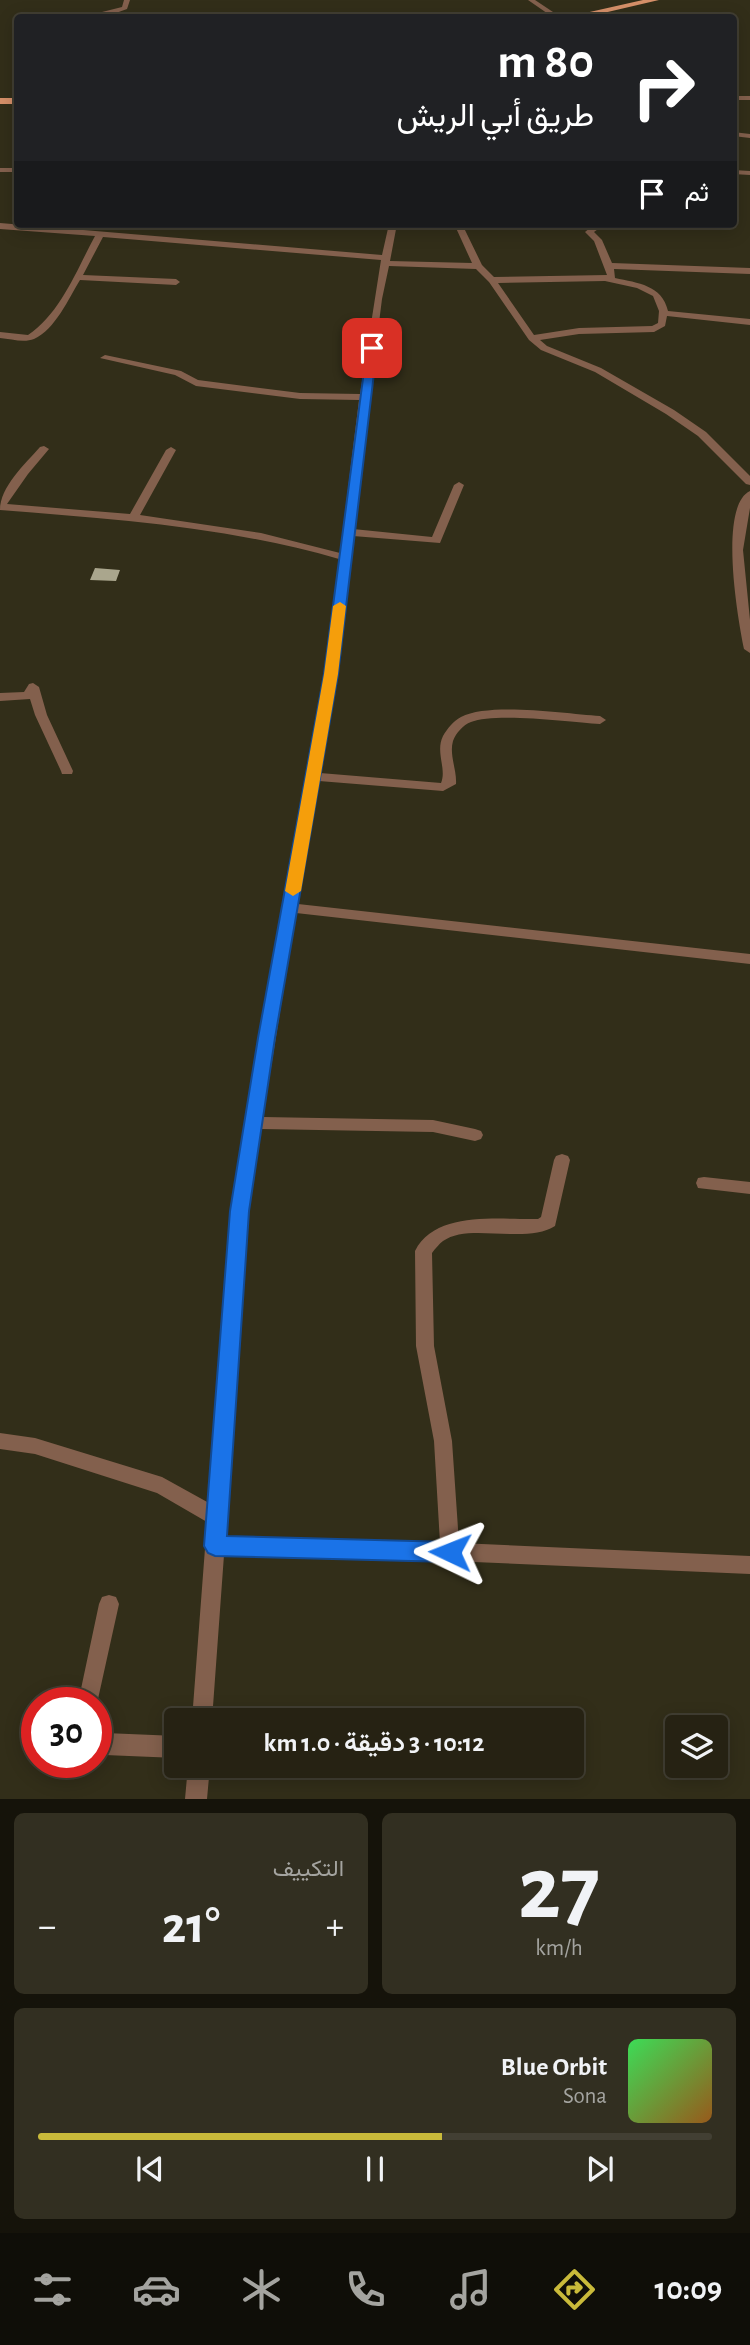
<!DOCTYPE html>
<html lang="ar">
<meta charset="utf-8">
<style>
body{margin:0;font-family:"Alegreya Sans",Vazirmatn,sans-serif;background:#322f21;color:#f1f3f6;direction:rtl;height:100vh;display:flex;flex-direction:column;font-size:26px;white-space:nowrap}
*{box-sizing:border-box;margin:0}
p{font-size:23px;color:#a4a4a0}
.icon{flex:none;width:38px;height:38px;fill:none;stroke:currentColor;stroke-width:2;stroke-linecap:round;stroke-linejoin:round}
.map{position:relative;height:1799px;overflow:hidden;direction:ltr}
.sheet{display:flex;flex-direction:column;gap:14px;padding:14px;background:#15130a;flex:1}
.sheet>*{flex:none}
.top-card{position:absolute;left:14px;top:14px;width:723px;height:214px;border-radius:7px;box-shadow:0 4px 18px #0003,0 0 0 2px #423f33;direction:rtl;background:#202124;color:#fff;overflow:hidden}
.controls{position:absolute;left:665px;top:1715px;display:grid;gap:14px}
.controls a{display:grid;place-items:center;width:63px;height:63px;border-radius:7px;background:#262213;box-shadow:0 4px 18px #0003,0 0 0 2px #423f33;font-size:35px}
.speed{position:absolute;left:21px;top:1687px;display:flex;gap:14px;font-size:35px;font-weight:700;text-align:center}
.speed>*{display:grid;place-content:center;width:91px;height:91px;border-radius:50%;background:#262213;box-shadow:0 4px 18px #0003,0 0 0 2px #423f33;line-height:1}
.speed .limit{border:10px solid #d22;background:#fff;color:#111}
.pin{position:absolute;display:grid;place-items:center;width:60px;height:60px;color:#fff;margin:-30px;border-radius:14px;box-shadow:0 4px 10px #0006}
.me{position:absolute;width:77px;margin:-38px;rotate:272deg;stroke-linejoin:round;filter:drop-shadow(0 0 5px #0008)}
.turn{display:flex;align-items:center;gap:24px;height:147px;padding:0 28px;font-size:32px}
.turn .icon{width:91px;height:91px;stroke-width:2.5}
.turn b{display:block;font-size:49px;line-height:60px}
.then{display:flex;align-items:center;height:66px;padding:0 28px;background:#0003;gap:14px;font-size:26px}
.big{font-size:52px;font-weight:600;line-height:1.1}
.sheet .tile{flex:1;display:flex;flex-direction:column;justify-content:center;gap:10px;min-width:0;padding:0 24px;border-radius:10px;background:#322f21}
.sheet .dial{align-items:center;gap:0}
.dial b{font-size:91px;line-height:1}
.song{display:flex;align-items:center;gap:21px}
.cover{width:84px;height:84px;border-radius:10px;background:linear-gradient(135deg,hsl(130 70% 55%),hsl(30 70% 35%))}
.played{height:7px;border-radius:4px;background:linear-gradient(90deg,#c9ba3a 60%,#423f33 60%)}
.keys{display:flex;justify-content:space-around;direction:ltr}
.heat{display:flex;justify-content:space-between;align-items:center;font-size:38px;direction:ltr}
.sheet .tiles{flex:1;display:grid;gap:14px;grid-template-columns:1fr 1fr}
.tile:last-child{grid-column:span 2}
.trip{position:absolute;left:164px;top:1708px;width:420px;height:70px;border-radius:7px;background:#262213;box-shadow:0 4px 18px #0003,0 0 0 2px #423f33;font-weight:600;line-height:70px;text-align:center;direction:rtl}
.tab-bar{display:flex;height:112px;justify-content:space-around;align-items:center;background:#0f0e08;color:#a4a4a0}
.tab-bar .icon{width:49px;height:49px}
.tab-bar .selected{color:#c9ba3a}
.tab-bar b{font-size:32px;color:#f1f3f6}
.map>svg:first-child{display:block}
.building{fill:#aaa68d}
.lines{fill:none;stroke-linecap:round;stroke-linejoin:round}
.street{fill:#83604d;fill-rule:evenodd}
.primary{fill:#d69069;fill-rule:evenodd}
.route{fill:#1a73e8;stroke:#114b97;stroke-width:2}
.slow{fill:#f59e0b}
</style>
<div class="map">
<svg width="750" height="1799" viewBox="0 0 750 1799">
<rect width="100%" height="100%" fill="#322e19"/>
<path class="building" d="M95,568L120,570L116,581L90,580Z"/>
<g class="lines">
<path class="street" d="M124,0H130L127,9L102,18H94L102,12L122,7Z
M528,0H535L562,18H554Z
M733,96H750V100H733Z
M733,132L750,134V138L733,136Z
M0,168H18V172H0Z
M733,170L750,171V175L733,174Z
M0,223L382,255L389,224H397L390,261L472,263L456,228L458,224H466L464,228L482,265L494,277L607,275L594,241L585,232L595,224H605L594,232L602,240L612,263L750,268V274L614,269L615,278C638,283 662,285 668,311L750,319V325L667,316L665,326L654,332L579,334L540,340L547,346L601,368L674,410L706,432L750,476V485L746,484L698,436L666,414L595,372L541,350L529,340L489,282L476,269L389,266L382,299L353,529L432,537L454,485L459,482L464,485L440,543L353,536L337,674L320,773L441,783C447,769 435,752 443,736C447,729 453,721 461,717C490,702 566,714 600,716L606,720L600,724C571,722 495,712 471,722C463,725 456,733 453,741C449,755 457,770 456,784L443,791L319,781L298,904L750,954V964L296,913L263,1117L433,1120L475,1129L481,1131L483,1135L481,1139L475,1141L433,1132L261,1129L248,1211L225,1537L440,1543L434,1441L416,1346L415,1251C436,1210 499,1220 538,1219L541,1217L554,1160L556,1156L562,1154L568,1156L570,1160L555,1226C525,1245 469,1222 443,1241C439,1244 435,1249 432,1253L434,1346L452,1441L459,1543L750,1556V1574L450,1561L224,1555L212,1720H192L207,1522L157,1493L35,1454L0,1449V1433L35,1438L162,1477L209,1503L232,1211L259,1038L325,674L339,559C228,527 115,519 0,510C0,487 25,464 40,447L44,446L49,449L28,474L7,504L130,514L166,450L171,447L176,450L140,515L261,533L340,553L359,400L300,399L196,386L175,375L100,358L105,355L181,371L198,380L300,393L360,394L381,260L103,237L83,275L176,279L180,282L176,285L80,280C69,298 55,330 34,339C24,343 11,339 0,338V332L28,335C61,313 77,269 95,236L0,229ZM605,281L637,288L653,296L659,311L658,323L652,326L579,328L534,335L498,283Z
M750,491V508L743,550L750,620V653L744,649C738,620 718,506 750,491Z
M33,683L39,687L47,715L73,771L72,774H62L61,771L35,715L30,699L0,701V693L24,692L29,684Z
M704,1177L750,1182V1194L698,1188L696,1183L698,1178Z
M109,1595L116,1597L119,1604L96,1708V1703H78L99,1604L102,1597Z
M96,1731L105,1733L177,1736V1758L105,1755L96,1752Z
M188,1766H210L207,1799H185Z"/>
<path class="primary" d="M643,0H659L582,18H563Z
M0,98H18V104H0Z"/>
</g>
<path class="route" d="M372,345L377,348L338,674L275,1038L249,1211L227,1536L450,1542L458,1545L462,1552L458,1559L450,1562L215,1556L208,1553L204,1546L230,1211L258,1038L324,674L367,348Z"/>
<path class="slow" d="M340,602L346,606L338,674L301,891L293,896L285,891L324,674L333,606Z"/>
</svg>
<div class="controls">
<a><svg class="icon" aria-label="layers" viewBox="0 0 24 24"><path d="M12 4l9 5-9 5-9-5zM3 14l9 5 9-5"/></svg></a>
</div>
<div class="speed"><div class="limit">30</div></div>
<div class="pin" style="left:372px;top:348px;background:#d93025"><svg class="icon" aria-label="arrive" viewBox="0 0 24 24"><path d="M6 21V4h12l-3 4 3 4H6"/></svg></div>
<svg class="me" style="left:450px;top:1552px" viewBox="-20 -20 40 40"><path d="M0-17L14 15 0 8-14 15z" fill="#1a73e8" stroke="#fff" stroke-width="4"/></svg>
<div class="trip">10:12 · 3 دقيقة · 1.0 km</div>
<div class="top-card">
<div class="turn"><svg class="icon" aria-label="right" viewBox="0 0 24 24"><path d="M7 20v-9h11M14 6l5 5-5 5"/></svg><div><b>80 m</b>طريق أبي الريش</div></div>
<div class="then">ثم<svg class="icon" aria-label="arrive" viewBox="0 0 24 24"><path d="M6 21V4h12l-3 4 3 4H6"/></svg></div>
</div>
</div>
<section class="sheet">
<div class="tiles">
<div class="tile dial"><b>27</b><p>km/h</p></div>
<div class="tile"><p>التكييف</p>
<div class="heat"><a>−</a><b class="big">21°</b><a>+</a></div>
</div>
<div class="tile">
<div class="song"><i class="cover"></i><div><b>Blue Orbit</b><p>Sona</p></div></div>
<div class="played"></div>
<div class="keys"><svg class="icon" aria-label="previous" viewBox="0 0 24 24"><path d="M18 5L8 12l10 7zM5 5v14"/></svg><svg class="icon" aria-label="pause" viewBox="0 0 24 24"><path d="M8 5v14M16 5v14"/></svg><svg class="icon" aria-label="next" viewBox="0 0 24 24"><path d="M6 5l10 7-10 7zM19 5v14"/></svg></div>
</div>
</div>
</section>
<nav class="tab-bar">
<b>10:09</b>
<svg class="icon selected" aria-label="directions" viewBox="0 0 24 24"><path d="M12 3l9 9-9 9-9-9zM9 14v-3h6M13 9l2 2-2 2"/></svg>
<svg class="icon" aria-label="music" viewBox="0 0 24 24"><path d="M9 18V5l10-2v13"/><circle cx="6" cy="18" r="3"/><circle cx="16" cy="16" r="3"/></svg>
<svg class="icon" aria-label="phone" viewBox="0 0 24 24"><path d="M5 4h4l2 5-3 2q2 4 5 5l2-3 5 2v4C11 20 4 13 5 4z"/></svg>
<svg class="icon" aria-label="climate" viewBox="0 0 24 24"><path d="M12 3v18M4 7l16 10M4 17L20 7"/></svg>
<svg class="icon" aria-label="car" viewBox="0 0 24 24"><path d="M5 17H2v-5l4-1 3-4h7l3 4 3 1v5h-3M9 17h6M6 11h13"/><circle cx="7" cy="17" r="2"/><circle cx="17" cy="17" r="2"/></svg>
<svg class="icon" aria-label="filters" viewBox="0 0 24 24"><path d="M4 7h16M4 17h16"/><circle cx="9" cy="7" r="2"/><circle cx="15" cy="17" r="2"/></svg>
</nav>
